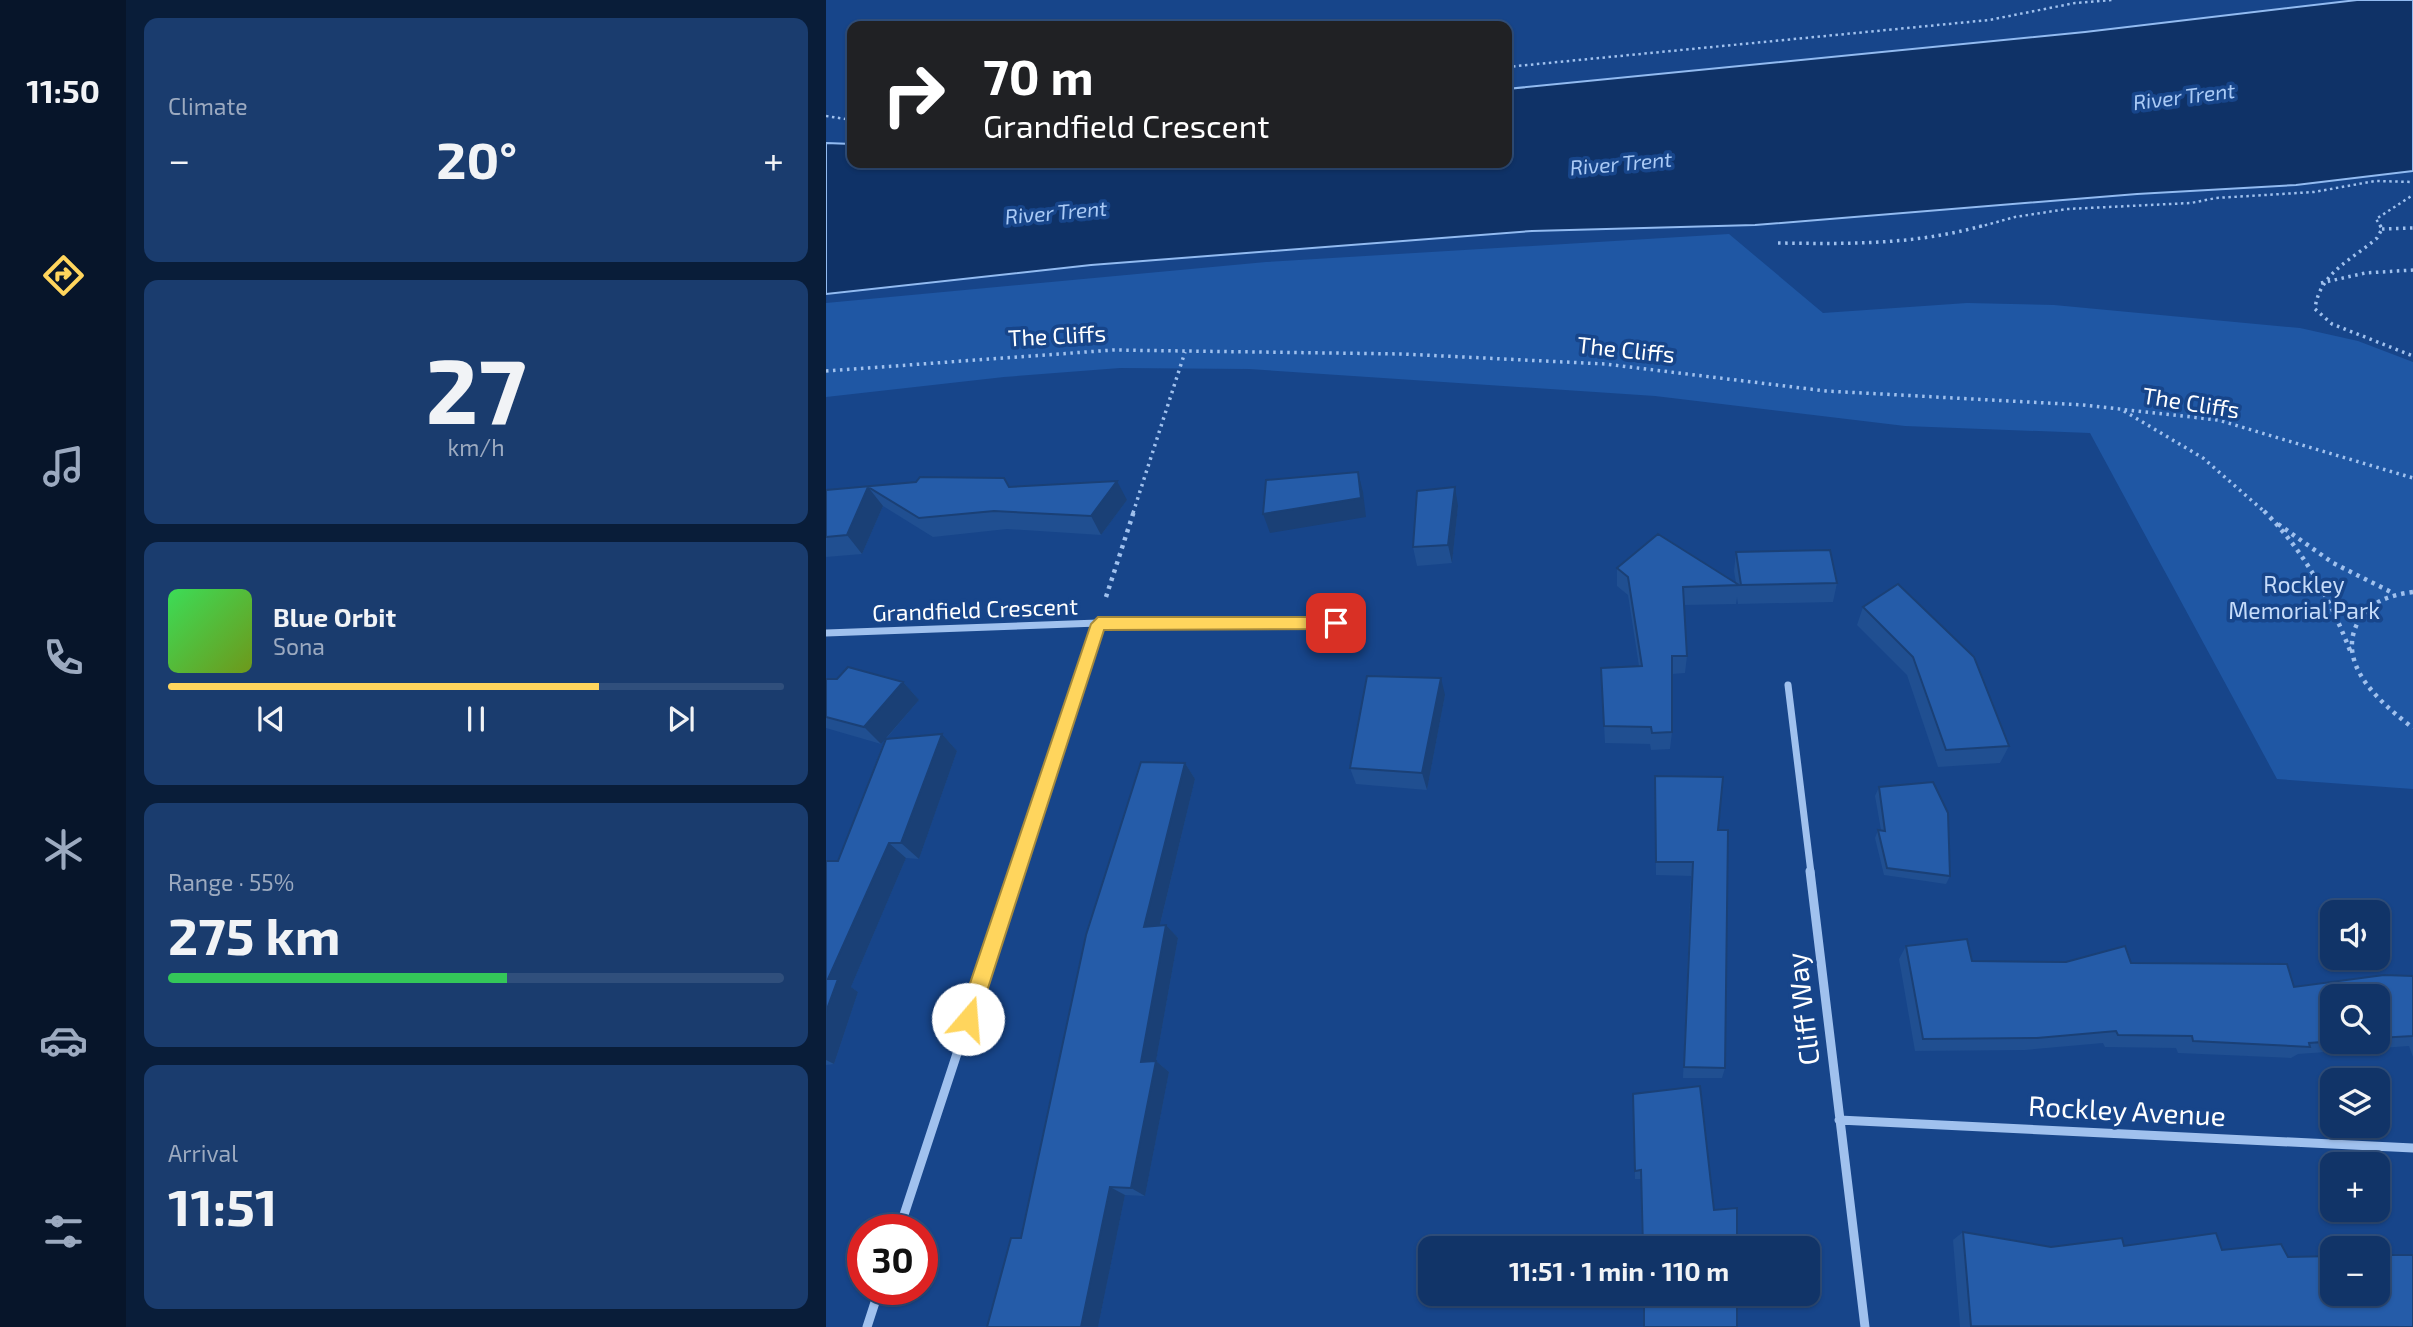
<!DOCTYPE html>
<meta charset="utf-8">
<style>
body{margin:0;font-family:"Exo 2",sans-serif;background:#1a3c6e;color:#f1f3f6;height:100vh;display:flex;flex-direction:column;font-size:26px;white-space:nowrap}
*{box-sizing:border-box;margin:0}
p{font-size:23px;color:#9caac0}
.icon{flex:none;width:38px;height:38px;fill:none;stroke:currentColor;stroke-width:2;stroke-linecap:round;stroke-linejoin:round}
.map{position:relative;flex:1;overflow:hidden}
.side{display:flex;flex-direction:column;gap:18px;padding:18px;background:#091d39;width:700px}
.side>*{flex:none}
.top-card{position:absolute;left:21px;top:21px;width:665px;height:147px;border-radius:14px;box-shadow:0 2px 5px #0004,0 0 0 2px #304f7c;background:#202124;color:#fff;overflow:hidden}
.controls{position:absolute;left:1494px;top:900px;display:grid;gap:14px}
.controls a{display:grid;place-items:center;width:70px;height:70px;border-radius:14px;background:#113468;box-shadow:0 2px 5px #0004,0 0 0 2px #304f7c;font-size:35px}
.speed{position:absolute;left:21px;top:1214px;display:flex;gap:14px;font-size:35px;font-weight:700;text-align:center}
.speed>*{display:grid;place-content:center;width:91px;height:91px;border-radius:50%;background:#113468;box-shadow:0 2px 5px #0004,0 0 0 2px #304f7c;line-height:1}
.speed .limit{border:10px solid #d22;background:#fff;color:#111}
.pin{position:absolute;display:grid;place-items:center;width:60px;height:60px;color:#fff;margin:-30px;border-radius:14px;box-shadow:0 4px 10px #0006}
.me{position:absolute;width:77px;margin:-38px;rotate:18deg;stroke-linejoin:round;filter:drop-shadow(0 0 5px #0008)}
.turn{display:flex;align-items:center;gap:24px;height:147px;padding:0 21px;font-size:32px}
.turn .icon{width:91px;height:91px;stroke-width:2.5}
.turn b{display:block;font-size:49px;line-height:60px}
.big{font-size:52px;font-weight:700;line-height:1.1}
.side .widget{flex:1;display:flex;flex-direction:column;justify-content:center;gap:10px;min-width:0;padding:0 24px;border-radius:14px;background:#1a3c6e}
.side .dial{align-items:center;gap:0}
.dial b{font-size:91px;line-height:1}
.song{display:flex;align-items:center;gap:21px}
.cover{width:84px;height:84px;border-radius:10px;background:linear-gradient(135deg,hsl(130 70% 55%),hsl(80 70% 35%))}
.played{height:7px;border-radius:4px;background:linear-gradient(90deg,#ffd55d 70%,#304f7c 70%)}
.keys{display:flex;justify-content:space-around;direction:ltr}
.heat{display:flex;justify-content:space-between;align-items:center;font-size:38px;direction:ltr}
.charge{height:10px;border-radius:5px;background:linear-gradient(90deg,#34c759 55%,#304f7c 0)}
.trip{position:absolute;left:592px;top:1236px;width:402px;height:70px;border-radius:14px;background:#113468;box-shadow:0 2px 5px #0004,0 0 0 2px #304f7c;font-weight:700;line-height:70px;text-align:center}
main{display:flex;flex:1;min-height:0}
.tabs{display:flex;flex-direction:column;width:126px;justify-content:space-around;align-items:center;background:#07152a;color:#9caac0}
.tabs .icon{width:49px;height:49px}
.tabs .on{color:#ffd55d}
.tabs b{font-size:32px;color:#f1f3f6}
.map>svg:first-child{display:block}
.green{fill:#1f57a4}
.water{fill:#0f3267;stroke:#92bbf1;stroke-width:2}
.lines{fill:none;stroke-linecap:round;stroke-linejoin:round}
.path-far2{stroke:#a0c1ee;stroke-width:2.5;stroke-dasharray:2.5 3.5;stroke-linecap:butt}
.path-far1{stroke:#a0c1ee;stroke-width:3.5;stroke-dasharray:2.5 4.5;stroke-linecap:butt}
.path{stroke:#a0c1ee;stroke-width:4.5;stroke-dasharray:3.5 5;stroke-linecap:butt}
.minor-far1{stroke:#a0c1ee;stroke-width:7}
.minor{stroke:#a0c1ee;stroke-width:9}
.wall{fill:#204f91;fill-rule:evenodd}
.shaded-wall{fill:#1a4076}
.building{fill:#255ca9;stroke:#1a4076;stroke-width:2}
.route{fill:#ffd55d;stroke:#a68a3c;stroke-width:2}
.labels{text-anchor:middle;stroke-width:7;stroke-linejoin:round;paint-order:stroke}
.far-water-label{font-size:21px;font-style:italic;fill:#abcbf6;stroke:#17458a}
.street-label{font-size:23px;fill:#fff;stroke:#17458a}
.park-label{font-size:23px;fill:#c6dcfa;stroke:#17458a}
.near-street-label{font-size:28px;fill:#fff;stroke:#17458a}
</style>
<main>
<nav class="tabs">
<b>11:50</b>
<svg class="icon on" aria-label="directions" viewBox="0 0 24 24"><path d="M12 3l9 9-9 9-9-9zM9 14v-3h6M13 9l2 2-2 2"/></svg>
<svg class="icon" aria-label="music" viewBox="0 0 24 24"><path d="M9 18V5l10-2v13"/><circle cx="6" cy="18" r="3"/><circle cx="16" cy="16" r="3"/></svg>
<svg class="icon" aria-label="phone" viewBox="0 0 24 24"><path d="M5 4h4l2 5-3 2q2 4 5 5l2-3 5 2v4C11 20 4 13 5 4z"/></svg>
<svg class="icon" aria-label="climate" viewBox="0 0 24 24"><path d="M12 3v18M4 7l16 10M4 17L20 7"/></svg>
<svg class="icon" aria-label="car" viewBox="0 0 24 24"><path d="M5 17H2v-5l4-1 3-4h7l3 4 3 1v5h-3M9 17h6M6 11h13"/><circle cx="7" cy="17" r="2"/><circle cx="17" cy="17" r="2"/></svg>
<svg class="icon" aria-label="filters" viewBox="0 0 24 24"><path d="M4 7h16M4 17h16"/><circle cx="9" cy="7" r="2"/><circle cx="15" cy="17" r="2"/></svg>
</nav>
<section class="side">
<div class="widget"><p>Climate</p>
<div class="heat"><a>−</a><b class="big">20°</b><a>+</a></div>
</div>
<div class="widget dial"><b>27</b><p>km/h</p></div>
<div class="widget">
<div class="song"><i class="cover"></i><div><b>Blue Orbit</b><p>Sona</p></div></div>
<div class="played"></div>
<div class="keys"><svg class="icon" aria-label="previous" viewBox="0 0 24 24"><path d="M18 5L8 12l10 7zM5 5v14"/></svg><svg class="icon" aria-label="pause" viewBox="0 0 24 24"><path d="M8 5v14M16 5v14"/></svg><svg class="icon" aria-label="next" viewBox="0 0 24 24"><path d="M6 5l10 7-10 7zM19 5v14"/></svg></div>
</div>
<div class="widget"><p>Range · 55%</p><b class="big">275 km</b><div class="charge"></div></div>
<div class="widget"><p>Arrival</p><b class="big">11:51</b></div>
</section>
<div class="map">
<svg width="1587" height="1327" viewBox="0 0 1587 1327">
<rect width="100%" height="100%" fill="#17458a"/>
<path class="green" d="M903,234L997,313L1141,303L1228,305L1474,328L1532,341L1587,362V789L1451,779L1264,433L1079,426L829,396L423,369L294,368L178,377L0,397V303L440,262Z"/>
<path class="water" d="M1531,0H1587V171L1470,185L1311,194L929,225L706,231L265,265L0,294V143L26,144V163H681V89L1259,32Z"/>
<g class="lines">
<path class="path-far2" d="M681,67L1163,20L1249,3L1287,0
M0,116L26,120
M1153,227L1189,217L1241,209L1365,203L1390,198L1488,192L1549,181L1587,182
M1555,227L1550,219L1587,195"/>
<path class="path-far1" d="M1554,225L1556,229L1551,238C1526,260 1493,273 1489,309L1506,324L1587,356
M1556,229L1587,228
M952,243C1024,244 1089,245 1159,225
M1495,283L1539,273L1587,270
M0,371L287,350L577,354L779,364L1000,391L1257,405L1392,420L1587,478
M1298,411L1377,458L1440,513
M307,513L359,352"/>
<path class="path" d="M1438,511C1479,552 1504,599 1525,653
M1452,524L1507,563L1567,593
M1587,592C1565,595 1544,601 1532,622C1509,665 1556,704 1587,728
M280,597L308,511"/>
<path class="minor-far1" d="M0,633L272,623H510
M962,685L985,873
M190,873L272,623"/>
<path class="minor" d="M984,871L1039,1327
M1013,1120L1587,1148
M73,1230L191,871
M41,1327L53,1290"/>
</g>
<path class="wall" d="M178,478L184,487L301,500L275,535L181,529L107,537L57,506L36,554L0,557V490Z
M632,506L626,563L591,566L587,547Z
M910,552L1011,583L1007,602L912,604L911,597L910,604L858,605L861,656L859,673L846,674V732L844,749L825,750L824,744L779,743L775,668L813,666L802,595L791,586V568L910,583L908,571Z
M1037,607L1183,746L1174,763L1112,767L1081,675L1031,625Z
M0,679L77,682L93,700L60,739L116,734L131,751L93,859L80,858L25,987L32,992L8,1064L0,1065V861H12L59,739L55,744L0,728Z
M619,695L601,790L530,784L524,768Z
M359,763L369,779L334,925H340L352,938L330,1061L343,1072L319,1196L299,1195L272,1327H161L195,1238Z
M829,776L892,830L899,1068L896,1078H857L865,876L830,875Z
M1053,787L1124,876L1120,884L1058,875L1049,838L1052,830H1055L1049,796Z
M1080,946L1146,961L1305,963L1468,987L1587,976V1057L1583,1046L1472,1054L1465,1058L1352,1053L1350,1048L1279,1047L1277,1043L1199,1050L1089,1051L1073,959ZM1552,996V1041H1507Z
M807,1094L888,1210L911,1248H816L815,1179H809Z
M1137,1232L1225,1247L1298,1246L1396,1250L1462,1257L1587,1327H1134L1127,1240Z"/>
<path class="shaded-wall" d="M532,472L537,492L540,517L444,533L437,514Z
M291,481L301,500L275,535L265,516Z
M42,487L57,506L36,554L21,535Z
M629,487L632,506L626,563L622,545Z
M615,678L619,695L601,790L596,773Z
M77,682L93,700L55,744L38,727Z
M116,734L131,751L93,859L75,843Z
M359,763L369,779L330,941L318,927Z
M63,843L80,858L25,987L32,992L8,1064L0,1060V1012L2,979Z
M340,925L352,938L330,1061L343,1072L319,1196L305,1188L315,1062Z
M284,1187L299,1195L272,1327H255Z"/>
<path class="building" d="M532,472L535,498L437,514L440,480Z
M94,477L178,478L183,487L291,481L265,516L168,511L93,518L42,487L21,535L0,537V490L90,482Z
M629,487L622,545L587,547L591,491Z
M832,534L913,585L857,587L861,656H846V732L826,733L825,727L778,726L775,668L816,666L802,577L791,568Z
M1004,550L1011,583L915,585L910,552Z
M1072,584L1148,657L1183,746L1120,750L1087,657L1037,607Z
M22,667L77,682L38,727L0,717V679H11Z
M541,676L615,678L596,773L524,768Z
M116,734L75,843H63L2,979H12L0,1012V861H12L60,739Z
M315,762L359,763L318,927L340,925L315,1062L330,1061L305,1188L284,1187L255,1327H161L185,1238H195L260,935Z
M829,776L897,777L892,830H902L899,1068L858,1067L867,862H830Z
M1107,782L1122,813L1124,876L1061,868L1052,830L1059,831L1053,787Z
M1141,939L1146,961L1240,962L1299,946L1305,963L1461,964L1468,987L1558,975L1587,976V1036L1552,1038V996H1507V1041H1512L1483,1043L1484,1047L1367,1041L1366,1036L1292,1035L1290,1031L1211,1038L1097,1039L1080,946Z
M874,1086L888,1210L911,1208V1248H817L815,1170L809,1171L807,1094Z
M1137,1232L1225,1247L1296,1238L1298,1246L1390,1233L1396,1250L1455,1244L1462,1257L1507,1256V1293H1552V1255H1587V1327L1145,1326Z
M818,1293H911V1327H818Z"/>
<path class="route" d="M272,617H510L518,623L510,629L278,630L152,1019L149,1026L142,1029L135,1026L132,1019L265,624Z"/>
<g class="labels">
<g class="far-water-label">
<text transform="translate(1358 97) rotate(-7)" y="7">River Trent</text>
<text transform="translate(795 164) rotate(-5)" y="7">River Trent</text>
<text transform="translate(230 213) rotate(-5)" y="7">River Trent</text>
</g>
<g class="street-label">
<text transform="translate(231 336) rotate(-3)" y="8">The Cliffs</text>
<text transform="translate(800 350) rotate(6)" y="8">The Cliffs</text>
<text transform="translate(1365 403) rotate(9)" y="8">The Cliffs</text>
<text transform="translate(149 610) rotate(-2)" y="8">Grandfield Crescent</text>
</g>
<g class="park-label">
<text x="1478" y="593">Rockley<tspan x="1478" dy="26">Memorial Park</tspan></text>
</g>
<g class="near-street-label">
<text transform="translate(977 1009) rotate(-97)" y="10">Cliff Way</text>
<text transform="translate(1301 1111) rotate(3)" y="10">Rockley Avenue</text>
</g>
</g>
</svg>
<div class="controls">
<a><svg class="icon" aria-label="sound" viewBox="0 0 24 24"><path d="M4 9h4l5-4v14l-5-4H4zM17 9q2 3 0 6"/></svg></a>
<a><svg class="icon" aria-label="search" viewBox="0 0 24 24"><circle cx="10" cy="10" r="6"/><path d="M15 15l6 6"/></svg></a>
<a><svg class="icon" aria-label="layers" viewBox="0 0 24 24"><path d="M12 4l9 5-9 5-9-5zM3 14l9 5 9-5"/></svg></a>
<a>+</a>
<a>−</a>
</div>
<div class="speed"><div class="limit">30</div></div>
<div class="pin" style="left:510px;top:623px;background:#d93025"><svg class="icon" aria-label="arrive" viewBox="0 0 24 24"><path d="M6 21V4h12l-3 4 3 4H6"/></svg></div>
<svg class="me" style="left:142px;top:1019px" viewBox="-20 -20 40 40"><circle r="19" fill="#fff"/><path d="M0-13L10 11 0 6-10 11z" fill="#ffd55d"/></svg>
<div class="trip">11:51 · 1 min · 110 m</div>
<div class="top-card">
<div class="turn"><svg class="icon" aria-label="right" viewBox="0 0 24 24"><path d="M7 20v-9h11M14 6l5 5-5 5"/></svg><div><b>70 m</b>Grandfield Crescent</div></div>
</div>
</div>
</main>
